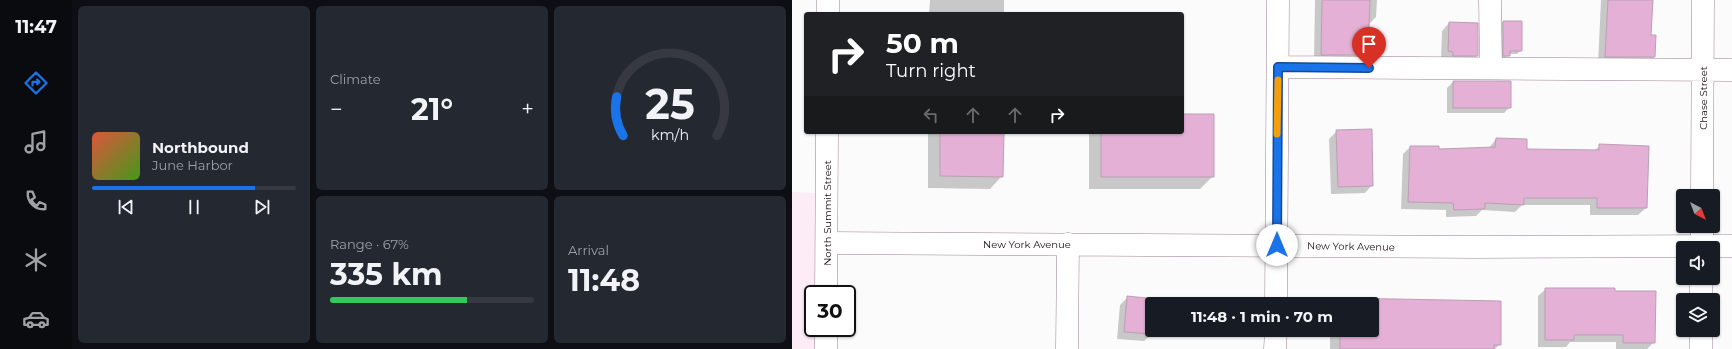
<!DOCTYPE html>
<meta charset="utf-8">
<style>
body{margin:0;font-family:Montserrat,sans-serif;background:#242831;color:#f1f3f6;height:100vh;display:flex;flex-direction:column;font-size:15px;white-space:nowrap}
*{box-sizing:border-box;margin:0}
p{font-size:13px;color:#9ea1a6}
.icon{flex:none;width:22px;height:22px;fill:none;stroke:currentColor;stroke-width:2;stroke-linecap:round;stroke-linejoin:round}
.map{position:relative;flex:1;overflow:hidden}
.panel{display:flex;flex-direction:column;gap:6px;padding:6px;background:#0d0f14;width:720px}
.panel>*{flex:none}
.top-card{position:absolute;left:12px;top:12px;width:380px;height:122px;border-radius:4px;box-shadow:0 1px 3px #0004;background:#202124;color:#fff;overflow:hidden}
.needle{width:26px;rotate:138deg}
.buttons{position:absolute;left:884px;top:189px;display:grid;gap:8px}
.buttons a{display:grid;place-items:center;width:44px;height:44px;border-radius:4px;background:#171b24;box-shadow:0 1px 3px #0004;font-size:20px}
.speed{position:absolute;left:12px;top:285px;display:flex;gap:8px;font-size:20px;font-weight:700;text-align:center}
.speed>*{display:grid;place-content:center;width:52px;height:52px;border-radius:50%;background:#171b24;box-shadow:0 1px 3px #0004;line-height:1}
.speed .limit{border:2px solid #111;border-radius:6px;background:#fff;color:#111}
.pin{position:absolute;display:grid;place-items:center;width:34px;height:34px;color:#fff;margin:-41px -17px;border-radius:50% 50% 50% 0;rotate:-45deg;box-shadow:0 0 4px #0007}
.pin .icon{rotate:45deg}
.me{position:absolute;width:44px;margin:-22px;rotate:0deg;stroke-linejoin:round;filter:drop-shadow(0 0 3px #0008)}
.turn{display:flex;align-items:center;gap:14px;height:84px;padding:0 16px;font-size:18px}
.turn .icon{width:52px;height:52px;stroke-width:2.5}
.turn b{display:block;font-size:28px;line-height:34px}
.lanes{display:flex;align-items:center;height:38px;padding:0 16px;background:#0003;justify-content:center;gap:20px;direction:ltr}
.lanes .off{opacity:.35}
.big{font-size:30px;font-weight:700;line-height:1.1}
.panel .widget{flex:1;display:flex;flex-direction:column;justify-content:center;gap:6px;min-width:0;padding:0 14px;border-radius:6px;background:#242831}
.panel .dial{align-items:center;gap:0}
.dial svg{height:104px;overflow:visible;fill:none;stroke:#363941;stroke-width:7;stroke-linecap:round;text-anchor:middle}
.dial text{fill:#f1f3f6;stroke:none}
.song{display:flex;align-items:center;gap:12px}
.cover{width:48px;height:48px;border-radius:6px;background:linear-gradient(135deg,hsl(10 70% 55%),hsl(100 70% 35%))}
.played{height:4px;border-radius:2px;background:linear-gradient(90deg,#1a73e8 80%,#363941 80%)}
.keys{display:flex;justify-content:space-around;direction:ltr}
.heat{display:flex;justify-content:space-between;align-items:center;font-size:22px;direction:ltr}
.charge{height:6px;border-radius:3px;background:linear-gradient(90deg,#34c759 67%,#363941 0)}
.panel .tiles{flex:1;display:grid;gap:6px;grid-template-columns:repeat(3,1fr)}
.widget:first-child{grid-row:span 2}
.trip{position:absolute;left:353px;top:297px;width:234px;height:40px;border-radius:4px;background:#171b24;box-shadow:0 1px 3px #0004;font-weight:700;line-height:40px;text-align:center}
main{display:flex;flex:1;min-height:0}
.tab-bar{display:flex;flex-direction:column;width:72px;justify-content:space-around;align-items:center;background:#090b0e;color:#9ea1a6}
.tab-bar .icon{width:28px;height:28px}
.tab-bar .on{color:#1a73e8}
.tab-bar b{font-size:18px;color:#f1f3f6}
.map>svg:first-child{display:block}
.built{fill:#fbecf6}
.shadow{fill:#0003}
.building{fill:#e4b0d6;stroke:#bb9fb3}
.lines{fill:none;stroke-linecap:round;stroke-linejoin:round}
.minor-casing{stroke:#9a8093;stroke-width:23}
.major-casing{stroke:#9a8093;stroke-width:23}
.minor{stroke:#fff;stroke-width:22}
.major{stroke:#fff;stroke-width:22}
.route-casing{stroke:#114b97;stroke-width:10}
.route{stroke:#1a73e8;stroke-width:7}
.slow{stroke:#f59e0b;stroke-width:7}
.labels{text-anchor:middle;stroke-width:4;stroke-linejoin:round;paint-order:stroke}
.street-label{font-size:10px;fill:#1a1017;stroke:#fff}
</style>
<main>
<nav class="tab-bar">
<b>11:47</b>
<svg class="icon on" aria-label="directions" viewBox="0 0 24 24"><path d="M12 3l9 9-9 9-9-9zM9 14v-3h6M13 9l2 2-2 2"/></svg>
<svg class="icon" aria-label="music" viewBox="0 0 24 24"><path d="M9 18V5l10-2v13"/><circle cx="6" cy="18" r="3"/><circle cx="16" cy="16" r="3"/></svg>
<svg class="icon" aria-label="phone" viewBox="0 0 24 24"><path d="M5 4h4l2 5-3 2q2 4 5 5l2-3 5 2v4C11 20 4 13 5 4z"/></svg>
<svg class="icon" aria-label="climate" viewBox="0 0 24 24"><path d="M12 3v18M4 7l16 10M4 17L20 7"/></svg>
<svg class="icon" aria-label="car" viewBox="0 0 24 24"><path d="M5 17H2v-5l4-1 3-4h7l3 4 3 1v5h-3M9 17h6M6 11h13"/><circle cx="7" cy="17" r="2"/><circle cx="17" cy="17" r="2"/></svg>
</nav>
<section class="panel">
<div class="tiles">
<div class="widget">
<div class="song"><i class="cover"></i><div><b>Northbound</b><p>June Harbor</p></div></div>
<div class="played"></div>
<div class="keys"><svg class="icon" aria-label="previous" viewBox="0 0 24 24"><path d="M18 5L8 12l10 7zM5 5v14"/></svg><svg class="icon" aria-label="pause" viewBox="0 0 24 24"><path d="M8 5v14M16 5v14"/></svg><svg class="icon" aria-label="next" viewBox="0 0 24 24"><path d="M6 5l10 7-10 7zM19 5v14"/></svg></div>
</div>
<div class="widget"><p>Climate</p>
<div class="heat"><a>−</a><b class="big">21°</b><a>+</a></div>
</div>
<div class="widget dial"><svg viewBox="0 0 100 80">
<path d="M14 69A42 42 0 1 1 86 69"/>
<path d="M14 69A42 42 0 0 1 9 39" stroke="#1a73e8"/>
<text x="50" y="56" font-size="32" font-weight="700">25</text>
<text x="50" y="72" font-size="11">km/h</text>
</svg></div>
<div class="widget"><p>Range · 67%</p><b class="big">335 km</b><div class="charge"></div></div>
<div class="widget"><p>Arrival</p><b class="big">11:48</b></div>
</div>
</section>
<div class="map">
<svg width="940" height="349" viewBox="0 0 940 349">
<rect width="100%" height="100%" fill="#fbfbfb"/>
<path class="built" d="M0,192L25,193L24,294H21V328H23V349H0Z"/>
<path class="shadow" d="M138,0H212V14H137Z
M523,0H585L584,17L576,25V55L568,62H522Z
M809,0H860L858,35L862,57L855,64H806Z
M711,22L729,50L725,54H717L713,59H708L707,26Z
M657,23L685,55L678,63L649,59L650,31Z
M661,82L718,107L712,113H655V88Z
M390,115L421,176L408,189H297V132H390Z
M545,131L580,185L573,193L539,194L537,139Z
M136,132H211L210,176L198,189L136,188Z
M704,139L734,150H803L808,146L854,208L846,215H798V205H730L723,212L690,210L684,216L654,217V210L609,209L611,154L618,147L646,150L697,148Z
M754,289L822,292L862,342L855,349H824V342H778L774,347H746V296Z
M336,297L363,304H360V334L352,341L325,339L328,305Z
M549,299L708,302V344L703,349H538V330H580V304H544Z"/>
<path class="building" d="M530,0H578L576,55H529Z
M816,0H861L859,35H864L863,57H813Z
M711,21H730V51H718V56H711Z
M657,22L686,23V56H661V52L656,51Z
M661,81H719V108H661Z
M390,114H422V177H309V132H390Z
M580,129L581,186L546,187L544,130Z
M148,132H212L211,177L148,176Z
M704,138L735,139V149L807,150V144L857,146L855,208H805V198H732V205L693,203V209L662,210L661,203L616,202L618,146H647V149L703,147Z
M753,288H823V291H864L863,343H831V335H782V340H753Z
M335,296L364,299V304H360L361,334L332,332Z
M549,298L709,301V345H702V349H548V330H580V304H549Z"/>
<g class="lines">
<g class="minor-casing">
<path id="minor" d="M698,0L699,68
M486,67L940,70
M910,196L911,0
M35,243L684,247L940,246
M910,248V226
M909,300V278
M484,304L486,0
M275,349L276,244
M483,349L484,330
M909,349V330"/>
</g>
<g class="major-casing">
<path id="major" d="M36,14V0
M34,294L35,132
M34,349V328"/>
</g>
<use href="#minor" class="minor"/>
<use href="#major" class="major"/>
</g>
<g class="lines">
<g class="route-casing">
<path id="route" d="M485,245L486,67L577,68"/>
</g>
<use href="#route" class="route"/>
<path class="slow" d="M485,134L486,80"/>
</g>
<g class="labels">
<g class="street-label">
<text transform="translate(911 98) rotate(-90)" y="4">Chase Street</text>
<text transform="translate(35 213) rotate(-90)" y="4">North Summit Street</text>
<text x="235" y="248">New York Avenue</text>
<text transform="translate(559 246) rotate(1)" y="4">New York Avenue</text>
</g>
</g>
</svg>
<div class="buttons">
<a><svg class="needle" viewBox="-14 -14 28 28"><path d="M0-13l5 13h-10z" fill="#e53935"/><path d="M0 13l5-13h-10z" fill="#9ea1a6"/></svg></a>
<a><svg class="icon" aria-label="sound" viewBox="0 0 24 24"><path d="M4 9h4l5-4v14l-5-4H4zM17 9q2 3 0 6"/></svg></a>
<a><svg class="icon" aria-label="layers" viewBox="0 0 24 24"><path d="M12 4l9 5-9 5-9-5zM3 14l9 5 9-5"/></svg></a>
</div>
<div class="speed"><div class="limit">30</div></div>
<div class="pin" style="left:577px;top:68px;background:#d93025"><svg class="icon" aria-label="arrive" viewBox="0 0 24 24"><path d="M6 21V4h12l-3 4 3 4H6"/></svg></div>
<svg class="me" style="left:485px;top:245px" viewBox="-20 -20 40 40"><circle r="19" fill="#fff"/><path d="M0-13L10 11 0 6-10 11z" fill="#1a73e8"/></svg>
<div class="trip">11:48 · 1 min · 70 m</div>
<div class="top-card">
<div class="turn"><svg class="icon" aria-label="right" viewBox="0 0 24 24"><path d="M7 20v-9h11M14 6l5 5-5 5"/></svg><div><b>50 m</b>Turn right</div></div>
<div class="lanes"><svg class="icon off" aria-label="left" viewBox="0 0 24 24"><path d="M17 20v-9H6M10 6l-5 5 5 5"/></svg><svg class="icon off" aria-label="ahead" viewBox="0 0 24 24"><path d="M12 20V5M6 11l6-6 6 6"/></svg><svg class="icon off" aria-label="ahead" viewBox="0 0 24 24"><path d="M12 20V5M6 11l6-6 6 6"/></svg><svg class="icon" aria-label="right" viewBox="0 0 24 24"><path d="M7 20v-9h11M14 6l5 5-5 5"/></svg></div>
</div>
</div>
</main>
